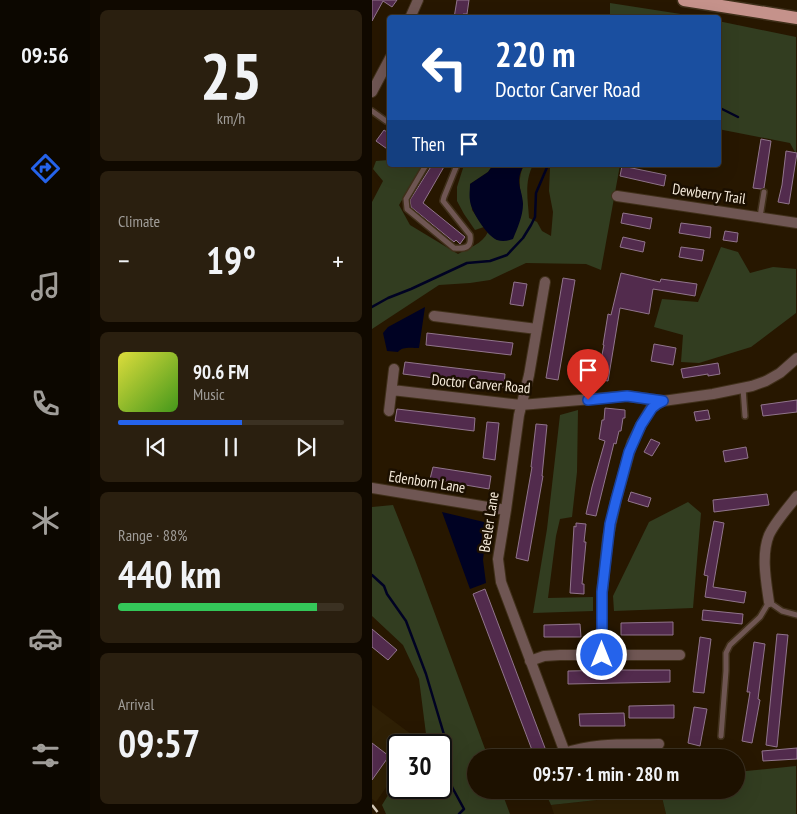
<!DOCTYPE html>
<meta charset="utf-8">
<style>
body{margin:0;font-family:"PT Sans Narrow",sans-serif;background:#2a1f0f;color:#f1f3f6;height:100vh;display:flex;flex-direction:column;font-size:19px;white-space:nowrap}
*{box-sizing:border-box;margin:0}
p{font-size:16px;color:#a09d99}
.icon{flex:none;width:28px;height:28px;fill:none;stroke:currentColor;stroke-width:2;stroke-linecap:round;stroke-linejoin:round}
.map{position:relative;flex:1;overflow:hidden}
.drawer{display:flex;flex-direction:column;gap:10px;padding:10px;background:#100900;width:282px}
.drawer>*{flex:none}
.guide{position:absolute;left:15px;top:15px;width:334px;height:152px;border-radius:5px;box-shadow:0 5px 20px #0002,0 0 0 1px #3b3122;background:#1a4fa0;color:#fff;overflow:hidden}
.speed{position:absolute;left:15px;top:734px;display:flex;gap:10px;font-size:25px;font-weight:700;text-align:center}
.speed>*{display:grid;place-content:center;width:65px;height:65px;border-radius:50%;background:#1d1100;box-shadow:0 5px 20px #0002,0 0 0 1px #3b3122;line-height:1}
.speed .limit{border:2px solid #111;border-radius:8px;background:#fff;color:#111}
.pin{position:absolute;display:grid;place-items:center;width:42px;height:42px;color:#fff;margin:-51px -21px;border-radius:50% 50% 50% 0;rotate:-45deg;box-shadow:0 0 5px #0007}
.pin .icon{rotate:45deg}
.me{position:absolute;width:55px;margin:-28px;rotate:0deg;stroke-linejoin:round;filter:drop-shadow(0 0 4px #0008)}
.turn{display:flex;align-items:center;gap:18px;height:105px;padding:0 25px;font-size:22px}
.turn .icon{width:65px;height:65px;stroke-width:2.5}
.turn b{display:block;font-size:35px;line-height:42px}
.then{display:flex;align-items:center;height:48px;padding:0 25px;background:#0003;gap:10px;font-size:19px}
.big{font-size:38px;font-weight:700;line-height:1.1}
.drawer .tile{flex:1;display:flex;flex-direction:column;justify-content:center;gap:8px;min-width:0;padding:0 18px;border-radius:8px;background:#2a1f0f}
.drawer .dial{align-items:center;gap:0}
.dial b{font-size:65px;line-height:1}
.song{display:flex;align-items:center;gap:15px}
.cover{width:60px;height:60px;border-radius:8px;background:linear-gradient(135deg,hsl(60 70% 55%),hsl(100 70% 35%))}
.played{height:5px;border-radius:2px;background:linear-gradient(90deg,#2563eb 55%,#3b3122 55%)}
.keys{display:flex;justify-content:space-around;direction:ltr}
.heat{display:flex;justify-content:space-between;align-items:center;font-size:28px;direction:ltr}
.charge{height:8px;border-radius:4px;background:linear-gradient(90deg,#34c759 88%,#3b3122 0)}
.trip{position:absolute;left:95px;top:749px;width:278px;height:50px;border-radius:25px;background:#1d1100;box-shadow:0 5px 20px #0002,0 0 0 1px #3b3122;font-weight:700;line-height:50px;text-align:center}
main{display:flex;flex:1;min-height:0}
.dock{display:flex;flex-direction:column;width:90px;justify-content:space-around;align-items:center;background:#0c0700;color:#a09d99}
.dock .icon{width:35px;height:35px}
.dock .selected{color:#2563eb}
.dock b{font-size:22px;color:#f1f3f6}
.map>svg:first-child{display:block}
.built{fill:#2f2005}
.green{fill:#323d20}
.water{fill:#000223}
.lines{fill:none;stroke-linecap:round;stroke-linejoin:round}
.stream{stroke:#000223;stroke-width:2.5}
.building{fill:#522b4d;stroke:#91758c}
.service-casing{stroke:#40301a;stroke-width:8}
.minor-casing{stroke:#40301a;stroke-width:12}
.primary-casing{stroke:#40301a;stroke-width:15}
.service{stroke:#6f5653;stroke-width:5}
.minor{stroke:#6f5653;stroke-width:10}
.primary{stroke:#c5928b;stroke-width:12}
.rail{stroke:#d4c8b7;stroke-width:2.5;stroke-dasharray:9 9;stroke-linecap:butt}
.route-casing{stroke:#184099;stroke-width:12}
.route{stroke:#2563eb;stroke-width:9}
.labels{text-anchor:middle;stroke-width:5;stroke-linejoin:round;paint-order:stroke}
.street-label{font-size:15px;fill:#f6ebdb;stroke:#1b0f00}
</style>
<main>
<nav class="dock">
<b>09:56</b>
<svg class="icon selected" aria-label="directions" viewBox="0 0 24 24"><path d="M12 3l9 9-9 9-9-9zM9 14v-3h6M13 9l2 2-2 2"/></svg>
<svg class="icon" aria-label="music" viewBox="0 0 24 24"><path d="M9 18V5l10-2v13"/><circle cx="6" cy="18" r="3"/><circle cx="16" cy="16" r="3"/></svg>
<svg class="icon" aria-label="phone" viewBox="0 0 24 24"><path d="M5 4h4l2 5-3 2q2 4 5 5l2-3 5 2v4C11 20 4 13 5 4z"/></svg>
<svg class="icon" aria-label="climate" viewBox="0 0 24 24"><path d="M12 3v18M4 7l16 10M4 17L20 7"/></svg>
<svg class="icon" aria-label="car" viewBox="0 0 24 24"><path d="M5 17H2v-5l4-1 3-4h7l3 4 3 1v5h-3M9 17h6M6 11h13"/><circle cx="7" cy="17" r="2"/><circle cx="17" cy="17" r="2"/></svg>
<svg class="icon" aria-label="filters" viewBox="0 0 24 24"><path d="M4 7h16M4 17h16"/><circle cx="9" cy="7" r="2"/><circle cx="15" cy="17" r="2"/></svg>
</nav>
<section class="drawer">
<div class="tile dial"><b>25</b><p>km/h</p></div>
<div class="tile"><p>Climate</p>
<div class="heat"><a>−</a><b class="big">19°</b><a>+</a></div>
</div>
<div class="tile">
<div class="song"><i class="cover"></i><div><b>90.6 FM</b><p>Music</p></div></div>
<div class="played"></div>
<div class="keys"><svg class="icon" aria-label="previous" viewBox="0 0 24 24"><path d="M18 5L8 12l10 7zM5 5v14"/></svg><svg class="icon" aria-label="pause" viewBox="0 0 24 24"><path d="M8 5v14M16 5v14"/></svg><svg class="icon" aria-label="next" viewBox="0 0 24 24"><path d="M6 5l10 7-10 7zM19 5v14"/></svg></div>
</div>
<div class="tile"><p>Range · 88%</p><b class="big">440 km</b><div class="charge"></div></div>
<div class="tile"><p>Arrival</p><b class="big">09:57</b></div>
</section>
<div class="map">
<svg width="425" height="814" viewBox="0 0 425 814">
<rect width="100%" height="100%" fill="#271700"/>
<path class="built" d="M0,705L47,740L44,745H26V770L4,802L0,799Z
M289,793L294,814H182L179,805Z"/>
<path class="green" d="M238,3L328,17H238Z
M346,21L424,37V154L418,143L346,129Z
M17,160L18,165H51L27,205L38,225L86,254C97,248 110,244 116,232L125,240L151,204C148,190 145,179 152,165H161C152,182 156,200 157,218L165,222L170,231L179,236L181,212L177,191L178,168L180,165H248L229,270L214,264L154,263L118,280L98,283L67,285L0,329V202L11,181L1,169L4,161Z
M92,165H121L116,172L98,184L100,210L112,227L103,230L92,214L85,201V187Z
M349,247L366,252L378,273L401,267L424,269V313L379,347L327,363L309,362L311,335L282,327L290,299L326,302Z
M206,410L205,472L200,517L188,519L184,536L176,598L221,597V611L161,613L175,529L188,415Z
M316,502L329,513L321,608L242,611L241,596L277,522Z
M21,505L43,560L116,757L104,758V790H129L138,814H14L10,805L26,779V788H69V745H47L54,734L47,679L31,645L0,616V507Z
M424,766V814H294L289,793L179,805L172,790H364V772Z"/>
<path class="water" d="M121,165H152C142,183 150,187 151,204C151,216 145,229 141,239C136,241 130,242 125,240C115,236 99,211 98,201C97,195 98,190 98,184L116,172Z
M53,307L47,348C41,348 30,346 26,352L15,351L11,333L16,327Z
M70,512L112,522L115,526L111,560L114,583L98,589Z"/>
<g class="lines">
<path class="stream" d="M346,107L366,117
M0,307L16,298L39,289L95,263L118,261L135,255L151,238L159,225L163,217L164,193L176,165
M0,575L12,586L15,594L34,621L54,674L76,748L77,771L80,787L92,809L87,814"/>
</g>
<path class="building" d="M0,0H25L20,7L11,1L0,21Z
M85,0H97L95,14H91V18H82Z
M12,130L18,134V151L4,141Z
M389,139L399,141L392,188L389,189L381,188Z
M414,151L425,153L417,204L406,202L410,185Z
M60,165H73L51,203L93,237L88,244L84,240L82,242L39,207L38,200Z
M250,166L294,175L292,186L248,176Z
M251,213L280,218L278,229L249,223Z
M309,223L339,227L338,238L307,233Z
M353,231L366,233L365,242L351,240Z
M251,237L273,242L271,252L248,247Z
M309,247L332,250L330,261L307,257Z
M249,273L288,282L289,279L325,284L323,296L281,289L277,314L248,308L236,381L225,379L232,345H231L236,314L239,315Z
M191,278L203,280L186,380L174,378Z
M142,282L155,284L151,306L138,304Z
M55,333L141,343L139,355L54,345Z
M282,344L304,348L301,365L279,361Z
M33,362L133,374L132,387L31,374Z
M346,363L348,374L336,376V374L311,378L309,369Z
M425,400V412L391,416L389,405Z
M233,408L253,410V418H251L249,431H247L244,444L242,443L224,516L214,514L220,487L233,441L227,439L230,420H232Z
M25,409L103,418L102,431L23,421Z
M336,410L338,419L324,421L322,412Z
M115,422L127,423L123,460L111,458Z
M164,424L175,425L170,476H171L156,561L144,558L160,467H159Z
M279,439L288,443L280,456L272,452Z
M374,447L376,458L353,462L351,451Z
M61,467L119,476L117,489L58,479Z
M259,492L279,498L276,507L256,501Z
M395,494L397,505L342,512L341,500Z
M342,521L352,523L341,587L374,592L372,603L333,597L336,576L332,575Z
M204,523L214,524L212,542H214L210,584H212V594L198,593L202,526L204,527Z
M113,589L176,756L172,758H163L101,594Z
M331,610L371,614L370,624L330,620Z
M301,622V635H249V623Z
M208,624L209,637H172V625Z
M0,629L25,650L16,660L0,647Z
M405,634L416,635L405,747L394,745Z
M328,637L339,639L332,693L321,692Z
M382,642L393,644L386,699L388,700L380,743L370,741L378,692H375Z
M248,670H298V682L196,684V671Z
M302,705V718H257V706Z
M322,707L335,709L328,746L316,743Z
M252,713L253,726H208L207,714Z
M0,743L17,756L0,780Z
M425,748V759L391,761L390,751Z"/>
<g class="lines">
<g class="service-casing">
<path id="service" d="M0,111L14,121
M54,165L34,199L35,209L82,248C93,249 100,248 98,235L71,201L72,197L85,165
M388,217L392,192
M371,388L373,416
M349,736L354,671V653L358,645L388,617L397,602L410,611L425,615"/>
</g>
<g class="minor-casing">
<path id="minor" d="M38,18L46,0
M0,92L18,58
M245,196L425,223
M173,282L157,375L147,415L134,510L126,559L129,582L195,758
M62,316L165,329
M20,390L149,405L255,396L291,401L341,394L380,386L394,381L408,373L425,358
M17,411L22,369
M0,488L134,510
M397,602C394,581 389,555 397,535C403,522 416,508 425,496
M230,655V592L236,537L244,500L260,443L269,425L279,408L285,404L291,401
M158,661L172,656L188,655H308
M193,753C224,742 255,745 287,744"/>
</g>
<g class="primary-casing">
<path id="primary" d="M312,0L425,18"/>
</g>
<use href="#service" class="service"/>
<use href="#minor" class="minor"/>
<use href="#primary" class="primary"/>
<path class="rail" d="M0,805L7,814"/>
</g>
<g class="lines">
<g class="route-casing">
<path id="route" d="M216,400L255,396L291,401L285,404L280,408L269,425L257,452L244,500L238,524L230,592V655"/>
</g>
<use href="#route" class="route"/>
</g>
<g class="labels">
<g class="street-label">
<text transform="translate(337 194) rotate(8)" y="5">Dewberry Trail</text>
<text transform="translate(109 384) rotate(5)" y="5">Doctor Carver Road</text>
<text transform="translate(55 482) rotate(9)" y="5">Edenborn Lane</text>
<text transform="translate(117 522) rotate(-81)" y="5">Beeler Lane</text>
</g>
</g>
</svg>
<div class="speed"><div class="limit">30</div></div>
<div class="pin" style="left:216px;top:400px;background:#d93025"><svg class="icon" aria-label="arrive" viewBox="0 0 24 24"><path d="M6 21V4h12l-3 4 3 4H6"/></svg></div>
<svg class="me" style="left:230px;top:655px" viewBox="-20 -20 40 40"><circle r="17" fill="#2563eb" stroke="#fff" stroke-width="3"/><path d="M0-11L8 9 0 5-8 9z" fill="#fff"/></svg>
<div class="trip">09:57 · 1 min · 280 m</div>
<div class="guide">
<div class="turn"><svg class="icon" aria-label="left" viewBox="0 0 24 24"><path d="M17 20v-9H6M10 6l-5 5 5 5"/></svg><div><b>220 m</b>Doctor Carver Road</div></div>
<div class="then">Then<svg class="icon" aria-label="arrive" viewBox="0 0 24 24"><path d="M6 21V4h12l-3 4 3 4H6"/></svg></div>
</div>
</div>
</main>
